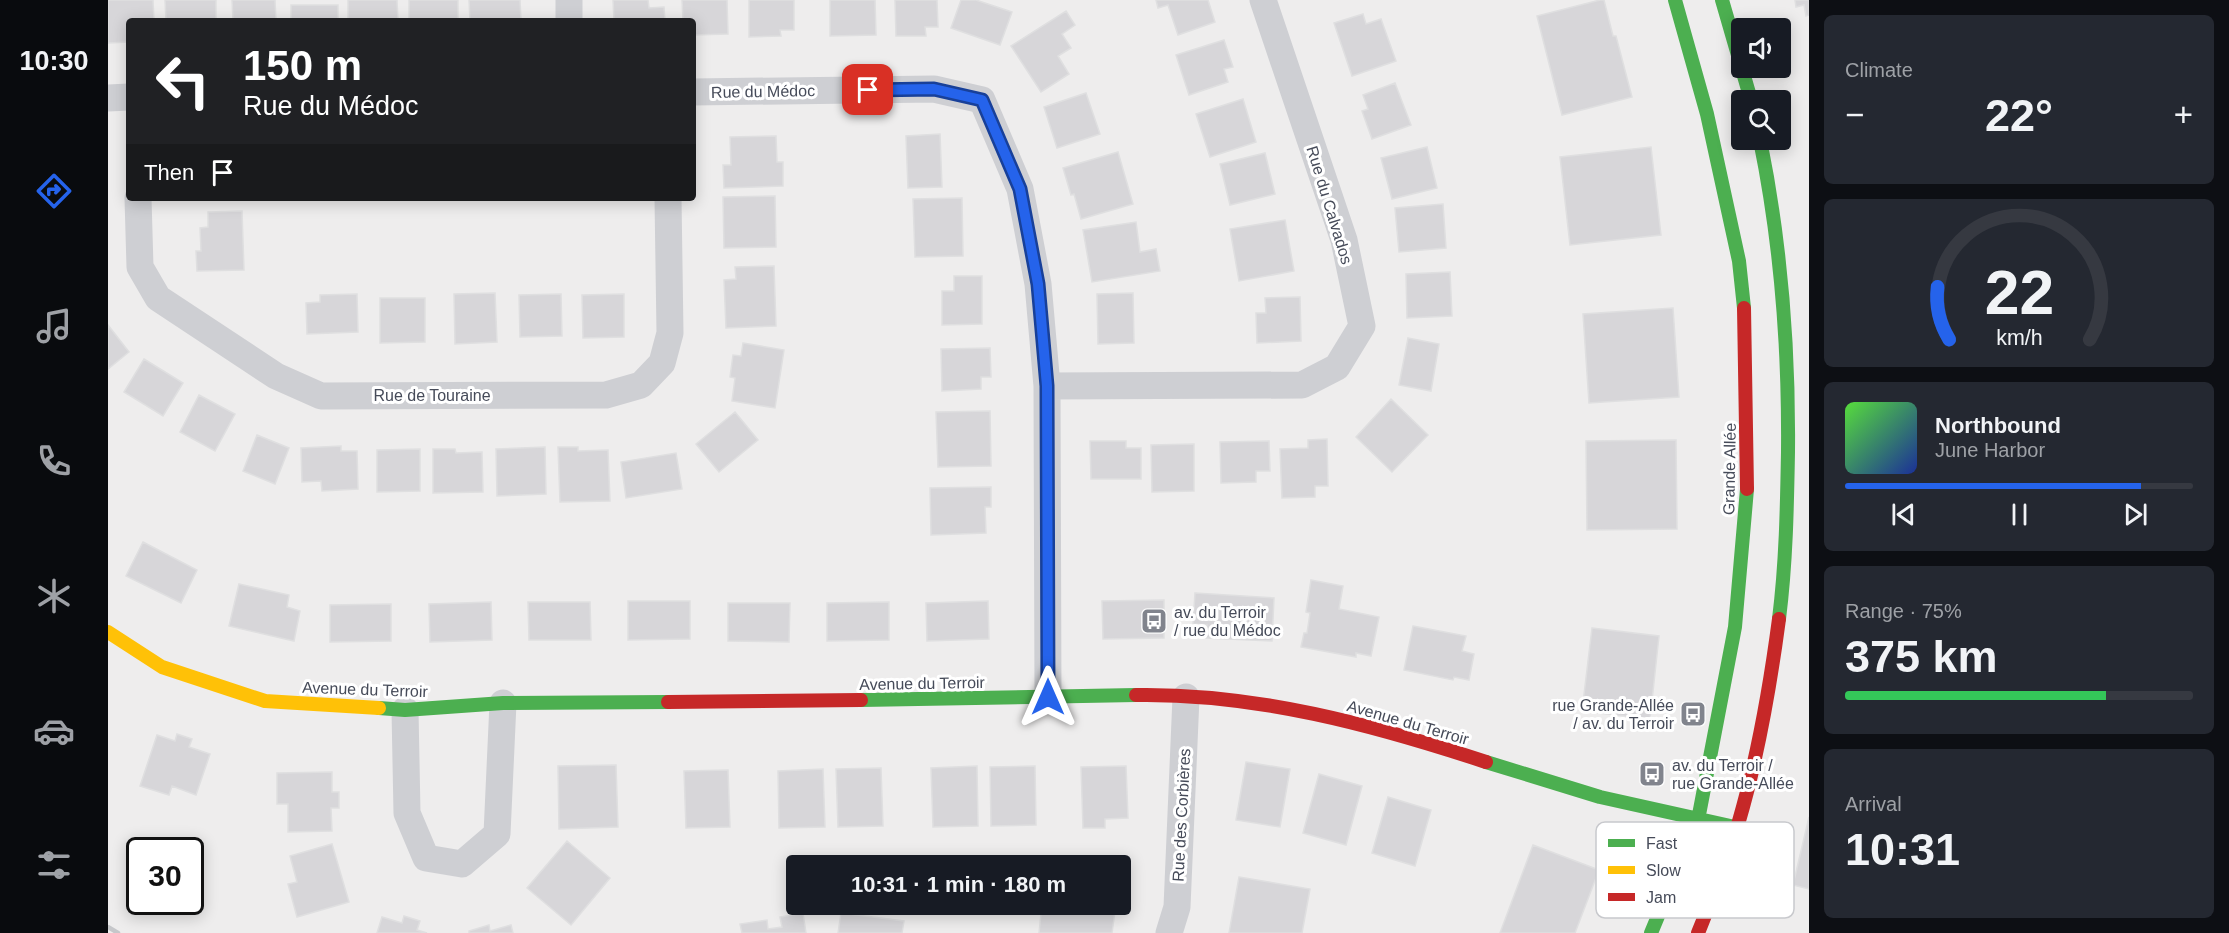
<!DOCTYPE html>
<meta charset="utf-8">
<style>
body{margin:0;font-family:Arial,sans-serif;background:#242831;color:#f1f3f6;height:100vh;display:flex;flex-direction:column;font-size:22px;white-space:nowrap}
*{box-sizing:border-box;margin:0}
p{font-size:20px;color:#9ea1a6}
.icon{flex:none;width:33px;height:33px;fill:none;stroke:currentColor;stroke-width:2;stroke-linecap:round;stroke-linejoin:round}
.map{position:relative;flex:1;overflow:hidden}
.details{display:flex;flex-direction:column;gap:15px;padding:15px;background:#0d0f14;width:420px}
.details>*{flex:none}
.hud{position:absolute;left:18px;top:18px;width:570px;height:183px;border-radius:6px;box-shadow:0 3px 15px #0003;background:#202124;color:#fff;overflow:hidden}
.buttons{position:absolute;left:1623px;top:18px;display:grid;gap:12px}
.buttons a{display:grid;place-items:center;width:60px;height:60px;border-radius:6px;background:#171b24;box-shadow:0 3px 15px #0003;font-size:30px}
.speed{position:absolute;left:18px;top:837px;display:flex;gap:12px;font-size:30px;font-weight:700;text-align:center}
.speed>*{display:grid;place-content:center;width:78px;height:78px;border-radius:50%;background:#171b24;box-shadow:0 3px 15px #0003;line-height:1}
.speed .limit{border:3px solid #111;border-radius:9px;background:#fff;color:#111}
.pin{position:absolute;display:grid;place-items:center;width:51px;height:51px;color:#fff;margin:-26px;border-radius:12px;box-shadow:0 3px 9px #0006}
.me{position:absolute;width:66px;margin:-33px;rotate:0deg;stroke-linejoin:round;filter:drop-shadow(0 0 4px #0008)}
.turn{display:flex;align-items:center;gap:21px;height:126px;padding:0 18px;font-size:27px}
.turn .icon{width:78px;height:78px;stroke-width:2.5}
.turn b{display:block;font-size:42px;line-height:51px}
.then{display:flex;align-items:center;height:57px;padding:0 18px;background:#0003;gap:12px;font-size:22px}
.big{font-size:45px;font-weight:800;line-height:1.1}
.details .card{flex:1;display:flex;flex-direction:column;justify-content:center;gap:9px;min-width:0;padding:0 21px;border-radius:9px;background:#242831}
.details .dial{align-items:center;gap:0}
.dial svg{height:156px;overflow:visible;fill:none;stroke:#363941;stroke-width:7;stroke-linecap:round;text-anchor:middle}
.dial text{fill:#f1f3f6;stroke:none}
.song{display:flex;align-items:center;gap:18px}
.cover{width:72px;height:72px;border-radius:9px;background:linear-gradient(135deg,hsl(110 70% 55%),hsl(230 70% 35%))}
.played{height:6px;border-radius:3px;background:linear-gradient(90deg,#2563eb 85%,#363941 85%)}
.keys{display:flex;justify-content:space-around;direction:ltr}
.heat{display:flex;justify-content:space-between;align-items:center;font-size:33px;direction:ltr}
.charge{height:9px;border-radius:4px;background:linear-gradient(90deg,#34c759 75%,#363941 0)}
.trip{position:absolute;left:678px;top:855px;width:345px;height:60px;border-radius:6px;background:#171b24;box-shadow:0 3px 15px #0003;font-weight:800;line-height:60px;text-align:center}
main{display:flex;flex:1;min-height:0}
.dock{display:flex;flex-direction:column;width:108px;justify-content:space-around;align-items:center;background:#090b0e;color:#9ea1a6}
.dock .icon{width:42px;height:42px}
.dock .on{color:#2563eb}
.dock b{font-size:27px;color:#f1f3f6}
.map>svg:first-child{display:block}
.building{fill:#d7d6d9;stroke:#dfdfe0;stroke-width:1.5}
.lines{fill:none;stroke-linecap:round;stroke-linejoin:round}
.street{stroke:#cecfd3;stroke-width:27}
.fast{stroke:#4caf50;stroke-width:14}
.slow{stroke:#ffc107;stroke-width:14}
.jam{stroke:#c62828;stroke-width:14}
.rail{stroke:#c6c7ca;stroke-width:4.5}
.route-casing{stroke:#184099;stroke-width:15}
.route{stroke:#2563eb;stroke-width:10}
.labels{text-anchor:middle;stroke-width:6;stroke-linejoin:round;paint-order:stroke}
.street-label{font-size:16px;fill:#464b59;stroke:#fff}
.poi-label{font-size:16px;fill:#464b59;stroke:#fff;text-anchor:start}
.key{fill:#fff;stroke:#c8c9cd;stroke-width:1.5}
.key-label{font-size:16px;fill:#464b59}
</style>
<main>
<nav class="dock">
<b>10:30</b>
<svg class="icon on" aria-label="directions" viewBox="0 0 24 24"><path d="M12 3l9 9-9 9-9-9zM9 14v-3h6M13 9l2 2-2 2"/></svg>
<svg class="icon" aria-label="music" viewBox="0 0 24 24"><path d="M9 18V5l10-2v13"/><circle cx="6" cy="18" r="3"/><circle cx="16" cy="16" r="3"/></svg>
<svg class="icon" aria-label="phone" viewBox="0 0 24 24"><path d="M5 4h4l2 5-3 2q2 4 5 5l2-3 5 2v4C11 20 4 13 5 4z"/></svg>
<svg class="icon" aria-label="climate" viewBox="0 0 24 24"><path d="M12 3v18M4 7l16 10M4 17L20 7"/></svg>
<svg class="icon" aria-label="car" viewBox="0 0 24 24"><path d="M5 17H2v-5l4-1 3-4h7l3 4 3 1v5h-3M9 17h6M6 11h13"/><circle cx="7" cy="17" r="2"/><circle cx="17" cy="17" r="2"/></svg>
<svg class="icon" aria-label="filters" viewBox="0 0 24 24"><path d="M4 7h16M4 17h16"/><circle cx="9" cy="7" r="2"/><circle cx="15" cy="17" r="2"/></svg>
</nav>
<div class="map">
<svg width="1701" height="933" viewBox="0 0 1701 933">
<rect width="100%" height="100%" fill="#eeeded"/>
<path class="building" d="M0,0H45L46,21H21V42L0,43Z
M57,0H108V21H58Z
M124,0H167L168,21H125Z
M240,0H289L290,21H240Z
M301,0H350V21H301Z
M361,0H412L413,21H362Z
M505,0H540L541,8L556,7L557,21H506Z
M574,0H619L620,34L585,35V21H575Z
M641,0H686V30H672L673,36L641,37Z
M722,0H767L768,35L722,36Z
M787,0H829L830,27H817L818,36H788Z
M853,0H868L904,12L892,45L843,28Z
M1048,0H1100L1107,22L1070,35L1060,5L1050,8Z
M1492,0H1496L1505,36H1508L1524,97L1454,115L1429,16Z
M1687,0H1701V15L1698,16L1696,5L1688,7Z
M183,5H230V21H183Z
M958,11L967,25L954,34L963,48L950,56L961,74L933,92L903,46Z
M1255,14L1258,24L1273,19L1288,61L1244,76L1226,23Z
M1116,40L1125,67L1116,69L1120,82L1081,95L1068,55Z
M1287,83L1303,125L1264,139L1254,111L1260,109L1255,95Z
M978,93L992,134L949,148L936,107Z
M1135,99L1148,142L1102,157L1088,114Z
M832,134L834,187L800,188L798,136Z
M668,136L669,162H675V186L616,188L615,165H623L622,137Z
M1319,147L1329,188L1284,199L1273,158Z
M1543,147L1553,235L1462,245L1452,157Z
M1010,152L1025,204L973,219L966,194L963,195L955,168Z
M1157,153L1167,194L1122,205L1112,164Z
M667,196L668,247L616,248L615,197Z
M854,198L855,256L807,257L805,199Z
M1335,204L1338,248L1291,252L1287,208Z
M134,211L136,270L89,271L88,251H93L92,228L100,227V212Z
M1177,220L1186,271L1131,281L1122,229Z
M1028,222L1032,252L1048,249L1052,271L984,282L975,230Z
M666,266L668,326L618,328L616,280L628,279L627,267Z
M1342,272L1344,316L1299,318L1298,274Z
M846,276H874V324L834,325V291H846Z
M387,293L389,342L347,344L346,294Z
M1025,293L1026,343L990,344L989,294Z
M249,294L250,332L199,334L198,303L212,302V295Z
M453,294L454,336L412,337L411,295Z
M516,294V337L475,338L474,295Z
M1192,297L1193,341L1149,343L1148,313H1158L1157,298Z
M272,298H317V342L272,343Z
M1565,308L1571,397L1481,403L1475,314Z
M0,325L21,352L0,369Z
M1300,338L1331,344L1323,391L1291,385Z
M635,343L676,350L667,408L624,401L627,378L622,377L625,355L633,356Z
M882,348L883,377H873V389L834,391L833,349Z
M36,359L75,383L55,416L16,392Z
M91,395L127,414L107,451L72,432Z
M1283,399L1320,435L1284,472L1248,437Z
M882,411L883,466L830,467L828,412Z
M627,412L650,440L611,472L588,444Z
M149,435L181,448L167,484L135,471Z
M1219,439L1220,486H1207V497L1174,498L1172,449L1200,448V440Z
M1568,440L1569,529L1479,530L1478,441Z
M982,441H1018V448H1033V479H983Z
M1161,441L1162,471H1148V482L1113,483L1112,442Z
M1086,444V491L1044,492L1043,445Z
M233,446V451H249L250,489L214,491L213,481L194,482L193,448Z
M437,447L438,494L389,496L388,449Z
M450,447H470V451L500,450L502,501L452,502Z
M312,449V491L269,492V450Z
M325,449H347L348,453L374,452L375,492L325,493Z
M568,453L574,489L518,498L513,462Z
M883,487V507H877L878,533L823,535L822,488Z
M35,542L89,570L73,603L18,576Z
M1203,580L1235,586L1231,609L1271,617L1263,656L1248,653V657L1193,647L1196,633H1199L1202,613L1198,612Z
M131,584L181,595L179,607L192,611L186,641L121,626Z
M1087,593L1166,598L1164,641L1098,638L1099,625L1085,624Z
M1056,600V638L995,639L994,601Z
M520,601H582V639L520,640Z
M880,601L881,639L819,641L818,603Z
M383,602L384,640L322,642L321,604Z
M420,602H482L483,640H421Z
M781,602V640L719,641V603Z
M620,603H682L681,642L620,641Z
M283,604V641L222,642V605Z
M1305,626L1358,636L1354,651L1366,654L1361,680L1346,677L1345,680L1296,670Z
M1484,628L1551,636L1542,719L1474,711Z
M69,734L84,739L81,747L102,754L88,795L64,786L61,795L32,786L49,735L67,741Z
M1138,762L1182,769L1172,827L1128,820Z
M508,765L510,827L451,829L450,766Z
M869,766L870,826L825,827L823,768Z
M927,766L928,825L883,826L882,767Z
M1018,766L1020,818L997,819V828H975L973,767Z
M773,768L775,826L730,827L728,769Z
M715,769L717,827L671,828L670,771Z
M620,770L622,827L578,828L576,771Z
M224,772V792H231V808H223L224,831L180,832V804H169V773Z
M1211,774L1254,786L1238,845L1195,833Z
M1280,797L1323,810L1307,866L1264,853Z
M1701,817V889L1685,885Z
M459,841L502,878L463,925L419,888Z
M224,844L241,902L189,917L180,884L189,882L182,856Z
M1425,845L1491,870L1467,933H1392Z
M1131,877L1202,889L1194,933H1121Z
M934,904H1008L1004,933H931Z
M695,913L698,933H634L632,924L659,920L660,929L674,927L672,917Z
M733,913L796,921L794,933H730Z
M296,916L312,921L309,930L319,933H269L274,917L294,923Z
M381,925L382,931L403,925L405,933H361V931Z"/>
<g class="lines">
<path class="street" d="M461,0V21
M585,92L826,89L874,100L912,189L930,284L939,386L940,697
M0,98L21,97
M30,198L32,267L50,298L168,376L213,396L498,395L533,385L554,363L562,333L560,198
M939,386L1194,385L1229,367L1254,326L1236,240L1155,0
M297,710L299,813L318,858L354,864L389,834L395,703
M1061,933L1069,907L1078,697"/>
<path class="fast" d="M1567,0L1599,114L1631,261L1636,308
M1614,0L1643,100
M1652,140C1673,243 1681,347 1680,452C1679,508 1678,563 1671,619
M753,700L1028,695
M271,708L297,710L395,703L560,702
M1378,762L1492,797L1627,827
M1543,933L1590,820L1627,627L1639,489"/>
<path class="slow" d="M0,632L54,667L157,701L271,708"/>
<path class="jam" d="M1636,308L1639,489
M1028,695C1148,693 1266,725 1378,762
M560,702L753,700
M1590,933C1605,896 1619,859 1631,821C1650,756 1662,687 1671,619"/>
<path class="rail" d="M0,927L10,933"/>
</g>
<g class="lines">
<g class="route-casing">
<path id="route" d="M760,90L826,89L874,100L912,189L930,284L939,386L940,697"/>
</g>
<use href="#route" class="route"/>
</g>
<defs>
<g id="bus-square" transform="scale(1.35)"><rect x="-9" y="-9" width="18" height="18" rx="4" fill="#81848d" stroke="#fff"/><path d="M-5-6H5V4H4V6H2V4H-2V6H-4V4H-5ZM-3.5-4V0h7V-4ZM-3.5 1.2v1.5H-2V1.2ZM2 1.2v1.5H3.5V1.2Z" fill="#fff"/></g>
</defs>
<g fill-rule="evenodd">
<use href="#bus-square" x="1046" y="621"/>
<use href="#bus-square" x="1585" y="714"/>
<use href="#bus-square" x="1544" y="774"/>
</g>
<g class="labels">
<g class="street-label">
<text transform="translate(655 91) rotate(-1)" y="6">Rue du Médoc</text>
<text transform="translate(1222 205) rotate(73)" y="6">Rue du Calvados</text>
<text x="324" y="401">Rue de Touraine</text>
<text transform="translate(1621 469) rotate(-89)" y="6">Grande Allée</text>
<text transform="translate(814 683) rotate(-1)" y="6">Avenue du Terroir</text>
<text transform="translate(257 689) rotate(2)" y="6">Avenue du Terroir</text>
<text transform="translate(1300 722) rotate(16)" y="6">Avenue du Terroir</text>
<text transform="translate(1073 815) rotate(-87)" y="6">Rue des Corbières</text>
</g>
<g class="poi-label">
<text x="1066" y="618">av. du Terroir<tspan x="1066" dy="18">/ rue du Médoc</tspan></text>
<text x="1566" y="711" text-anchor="end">rue Grande-Allée<tspan x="1566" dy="18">/ av. du Terroir</tspan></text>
<text x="1564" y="771">av. du Terroir /<tspan x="1564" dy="18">rue Grande-Allée</tspan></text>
</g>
</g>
<rect x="1488" y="822" width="198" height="96" rx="9" class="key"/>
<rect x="1500" y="839" width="27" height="8" fill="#4caf50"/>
<rect x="1500" y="866" width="27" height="8" fill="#ffc107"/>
<rect x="1500" y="893" width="27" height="8" fill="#c62828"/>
<g class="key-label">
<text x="1538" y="849">Fast</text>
<text x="1538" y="876">Slow</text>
<text x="1538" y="903">Jam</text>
</g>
</svg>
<div class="buttons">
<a><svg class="icon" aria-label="sound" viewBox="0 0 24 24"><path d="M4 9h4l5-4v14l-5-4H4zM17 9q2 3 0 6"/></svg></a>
<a><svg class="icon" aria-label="search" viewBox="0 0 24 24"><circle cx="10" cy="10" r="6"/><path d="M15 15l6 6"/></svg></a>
</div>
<div class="speed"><div class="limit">30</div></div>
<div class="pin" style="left:760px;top:90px;background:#d93025"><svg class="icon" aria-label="arrive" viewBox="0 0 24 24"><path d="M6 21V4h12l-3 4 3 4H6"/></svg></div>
<svg class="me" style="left:940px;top:697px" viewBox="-20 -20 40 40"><path d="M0-17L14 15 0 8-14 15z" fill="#2563eb" stroke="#fff" stroke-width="4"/></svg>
<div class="trip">10:31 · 1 min · 180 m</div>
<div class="hud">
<div class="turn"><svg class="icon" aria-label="left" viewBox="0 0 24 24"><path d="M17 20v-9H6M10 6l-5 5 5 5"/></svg><div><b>150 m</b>Rue du Médoc</div></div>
<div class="then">Then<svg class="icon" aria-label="arrive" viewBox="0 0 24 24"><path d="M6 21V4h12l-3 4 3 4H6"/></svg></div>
</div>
</div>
<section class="details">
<div class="card"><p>Climate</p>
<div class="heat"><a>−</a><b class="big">22°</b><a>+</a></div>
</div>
<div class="card dial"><svg viewBox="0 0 100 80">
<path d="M14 69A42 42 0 1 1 86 69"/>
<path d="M14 69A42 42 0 0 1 8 42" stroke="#2563eb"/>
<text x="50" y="56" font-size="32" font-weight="700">22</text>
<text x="50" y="72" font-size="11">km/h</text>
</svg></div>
<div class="card">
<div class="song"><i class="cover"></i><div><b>Northbound</b><p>June Harbor</p></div></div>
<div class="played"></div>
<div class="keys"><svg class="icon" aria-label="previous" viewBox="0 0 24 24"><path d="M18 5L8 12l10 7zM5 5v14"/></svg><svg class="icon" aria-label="pause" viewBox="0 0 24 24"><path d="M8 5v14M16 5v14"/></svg><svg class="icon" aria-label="next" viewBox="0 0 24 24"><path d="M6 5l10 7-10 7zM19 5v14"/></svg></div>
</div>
<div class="card"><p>Range · 75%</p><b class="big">375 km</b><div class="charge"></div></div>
<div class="card"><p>Arrival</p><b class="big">10:31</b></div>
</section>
</main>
